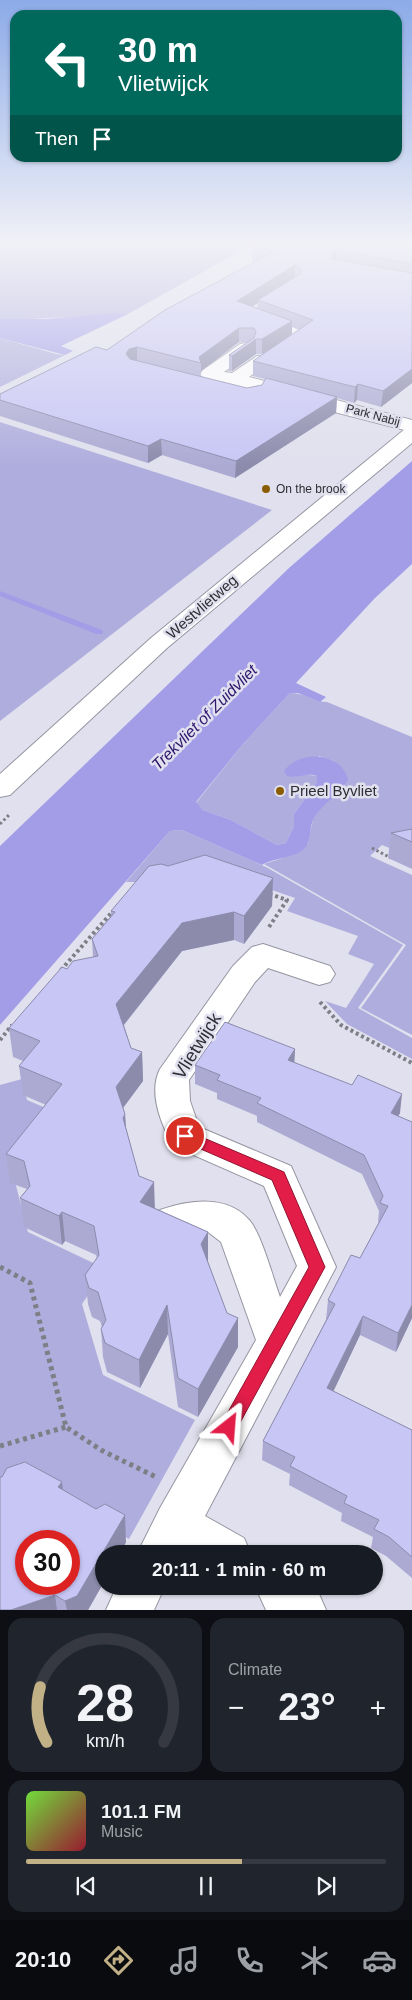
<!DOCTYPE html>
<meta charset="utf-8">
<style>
body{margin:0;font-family:Arial,sans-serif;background:#20242c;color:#f1f3f6;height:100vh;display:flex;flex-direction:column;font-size:19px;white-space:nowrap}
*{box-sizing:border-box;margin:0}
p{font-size:16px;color:#9ea1a6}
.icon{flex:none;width:28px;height:28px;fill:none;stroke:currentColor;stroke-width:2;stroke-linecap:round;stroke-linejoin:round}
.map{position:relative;height:1610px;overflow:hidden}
.side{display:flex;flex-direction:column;gap:8px;padding:8px;background:#0d0f14;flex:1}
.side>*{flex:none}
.top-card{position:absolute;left:10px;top:10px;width:392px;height:152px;border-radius:15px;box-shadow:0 1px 4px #0004;background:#00695c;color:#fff;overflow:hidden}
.speed{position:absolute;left:15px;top:1530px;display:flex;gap:10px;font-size:25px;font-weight:700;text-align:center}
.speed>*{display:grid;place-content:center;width:65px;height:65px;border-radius:50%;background:#171b24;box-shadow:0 1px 4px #0004;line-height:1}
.speed .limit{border:8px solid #d22;background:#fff;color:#111}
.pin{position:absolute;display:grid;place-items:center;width:42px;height:42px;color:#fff;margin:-21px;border:2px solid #fff;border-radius:50%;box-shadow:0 1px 5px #0007}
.me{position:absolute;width:55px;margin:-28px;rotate:28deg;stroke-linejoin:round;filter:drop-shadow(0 0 4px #0008)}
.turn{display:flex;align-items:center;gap:18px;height:105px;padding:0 25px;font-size:22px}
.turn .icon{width:65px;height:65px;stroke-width:2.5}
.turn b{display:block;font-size:35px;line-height:42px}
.then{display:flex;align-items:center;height:48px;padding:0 25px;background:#0003;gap:10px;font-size:19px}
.big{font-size:38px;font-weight:800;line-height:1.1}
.side .card{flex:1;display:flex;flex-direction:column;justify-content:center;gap:8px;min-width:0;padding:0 18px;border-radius:15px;background:#20242c}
.side .dial{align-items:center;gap:0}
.dial svg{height:130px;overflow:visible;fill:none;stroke:#363941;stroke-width:7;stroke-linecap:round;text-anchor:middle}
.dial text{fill:#f1f3f6;stroke:none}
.song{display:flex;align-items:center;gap:15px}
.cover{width:60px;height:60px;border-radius:8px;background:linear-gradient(135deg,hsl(100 70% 55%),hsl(350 70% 35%))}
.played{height:5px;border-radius:2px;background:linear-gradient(90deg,#c2b087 60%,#363941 60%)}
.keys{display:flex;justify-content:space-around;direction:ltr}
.heat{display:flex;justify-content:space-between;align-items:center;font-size:28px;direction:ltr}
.side .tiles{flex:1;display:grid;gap:8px;grid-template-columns:1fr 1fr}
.card:last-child{grid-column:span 2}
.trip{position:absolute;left:95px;top:1545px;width:288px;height:50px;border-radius:25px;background:#171b24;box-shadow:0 1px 4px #0004;font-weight:800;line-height:50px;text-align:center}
.menu{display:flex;height:80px;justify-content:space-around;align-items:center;background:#090b0e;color:#9ea1a6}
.menu .icon{width:35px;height:35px}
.menu .active{color:#c2b087}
.menu b{font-size:22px;color:#f1f3f6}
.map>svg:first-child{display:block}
.green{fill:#afaddd}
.water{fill:#a39de8}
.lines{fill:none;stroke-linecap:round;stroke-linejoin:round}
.stream{fill:#a39de8;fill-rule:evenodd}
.lane-casing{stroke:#9696a3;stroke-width:2}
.street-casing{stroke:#9696a3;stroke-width:2}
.secondary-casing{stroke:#9696a3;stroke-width:2}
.path-far2{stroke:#7e7e87;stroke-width:3;stroke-dasharray:2.5 2.5;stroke-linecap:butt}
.path-far1{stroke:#7e7e87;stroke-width:4;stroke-dasharray:3 3;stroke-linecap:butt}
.path{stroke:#7e7e87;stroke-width:5;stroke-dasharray:4 4;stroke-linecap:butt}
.lane{fill:#fff;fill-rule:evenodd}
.street{fill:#fff;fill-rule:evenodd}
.secondary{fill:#fff;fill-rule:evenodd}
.wall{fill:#acaad3;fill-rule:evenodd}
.shaded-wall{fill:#8c8bac}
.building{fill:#c8c6f5;stroke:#8c8bac;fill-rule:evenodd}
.route{fill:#e11d48;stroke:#92132f}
.poi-dot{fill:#895d00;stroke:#e0e0ee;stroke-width:2}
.labels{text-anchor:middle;stroke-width:5;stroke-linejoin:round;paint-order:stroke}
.far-street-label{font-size:12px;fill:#2d2d33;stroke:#e0e0ee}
.far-poi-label{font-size:12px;fill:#2d2d33;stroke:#e0e0ee;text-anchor:start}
.street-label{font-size:15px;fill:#2d2d33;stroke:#e0e0ee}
.poi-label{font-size:15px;fill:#2d2d33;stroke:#e0e0ee;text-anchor:start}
.water-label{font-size:16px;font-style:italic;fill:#2e176d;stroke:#e0e0ee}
.near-street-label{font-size:18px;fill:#2d2d33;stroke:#e0e0ee}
</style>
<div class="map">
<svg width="412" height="1610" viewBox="0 0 412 1610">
<rect width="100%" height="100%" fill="#e0e0ee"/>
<path class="green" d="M0,242H256L128,314L9,320L0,319Z
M0,338L56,354L65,355L0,387Z
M0,422L272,510L0,721Z
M290,693C303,692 314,702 327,702L412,737V857L382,845L370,856L412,875V1035L361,1008L406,945L264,864L295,854L308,844L313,819L323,805L345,786L334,761L319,756L293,777L302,774L317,776V782L294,814V826L286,843L277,845L231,820L203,810L196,803L243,744Z
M182,830L266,867L403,945L358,1008L412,1038V1059L347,1024L325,1001L346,1008L374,964L348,954L358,936L287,911L295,898L208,868L137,882H126L170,831Z
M22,1079L27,1100L60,1114L13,1174L28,1232L106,1269L82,1304L103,1375L195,1420L129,1539L30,1485L0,1494V1085Z"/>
<path class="water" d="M114,313L128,314L61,346L73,351L65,355L0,338V319H46Z
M412,461V564L375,598L296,683L326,697L320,702L298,693H290L243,744L196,802L203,810L231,820L277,845L286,843L294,826V814L317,782V776C306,772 298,779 287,776L284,771C300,749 342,752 348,780C339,795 323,803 314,818C309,826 312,841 305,848C294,859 275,857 262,865L182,830L170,831L0,1025V846L289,568Z"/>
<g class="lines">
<path class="stream" d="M0,591L102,630L103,632L102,634H96L0,596Z"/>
<g class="lane-casing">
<path id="lane" d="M267,319L309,332L311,334L294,345H286V341L296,335L263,324V320Z"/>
</g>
<g class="street-casing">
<path id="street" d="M246,343L252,344L254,348L252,352L224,372L232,373L257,356H269L271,360L249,377L412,420V432L203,378L200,374L203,370L240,344Z
M263,944L330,966L335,974L330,982L319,985L268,968L255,982L189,1080L190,1101L199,1127L291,1166L336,1267L205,1516L244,1538L251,1554H137L160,1508L256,1340L221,1242L208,1232L173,1237L160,1232L154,1221L160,1210C189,1200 228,1194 250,1221C262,1236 273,1278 280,1297L297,1266L264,1186L173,1146C161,1124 148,1092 160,1069L233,966L252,947Z
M117,1586H165L154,1610H106Z
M255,1586H306L319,1594L326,1610H266Z"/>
</g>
<g class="secondary-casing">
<path id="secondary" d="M412,427V443L167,648L10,795L0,797V774L151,638L405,429Z"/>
</g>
<path class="path-far2" d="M0,824L10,814
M372,848L391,858"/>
<path class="path-far1" d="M269,927L287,900L270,894
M61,970L113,911
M320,1002L341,1025L412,1063
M0,1040L12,1025"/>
<path class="path" d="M0,1267L30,1283L66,1427L101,1450L158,1478
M0,1446L66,1427"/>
<use href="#lane" class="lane"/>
<use href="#street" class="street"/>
<use href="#secondary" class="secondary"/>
</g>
<path class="wall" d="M412,242V383L381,407L357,400L354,403L337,398L336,413L235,478L162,455L148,463L0,416V394L107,350L256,261H252V247ZM258,303L257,308L252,306ZM292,327L299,330L292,335ZM239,342L247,343L229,355V371H232L256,354H262L277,344L253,361V376L265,379L262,385L247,388L201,377V371Z
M412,829V869L388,858L391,833Z
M168,866L273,878L272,906L244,944L234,940L182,951L124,1025L131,1048L142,1052L143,1081L123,1108L125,1114L126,1128L139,1176L155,1208L208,1232V1262L227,1313L238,1318V1347L198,1417L178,1407L168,1334L140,1388L107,1372L103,1357L101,1329L102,1327L100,1321L92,1317L88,1304L85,1275L97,1258L96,1255L65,1241L62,1245L24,1227L20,1198L27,1189L10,1183L6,1154L46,1105L23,1095L19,1066L23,1061L13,1057L9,1028L67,969L93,957L92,939L111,916V911Z
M295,1049L294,1062L400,1113L398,1116L412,1122V1318L396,1352L360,1335L333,1391L412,1430V1578L386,1556L371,1548L373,1537L341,1521L342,1513L289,1485L290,1474L262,1460L263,1441L326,1320L328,1300L360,1258L379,1222H378L379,1211L362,1174L257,1122V1116L217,1099V1093L195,1084V1065Z
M63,1490L126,1542L88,1610H0Z"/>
<path class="shaded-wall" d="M337,250L336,264L330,267L331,253Z
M295,265V279L258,300V303L237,316V301Z
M292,321V336L262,354V339Z
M239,328V342L201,371V363L199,357Z
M256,339V354L232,371V356Z
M137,347V362L130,364L126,354L129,349Z
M412,369V383L381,407L383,391Z
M358,384L357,400L354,403L355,387Z
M337,397L336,413L235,478L236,461Z
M161,439L162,455L148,463V446Z
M273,878L272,906L244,944V916Z
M234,912V940L182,951L118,1032L116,1004L182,923Z
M295,1049L294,1068L288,1060Z
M142,1052L143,1081L117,1116L116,1087Z
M402,1094L400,1113L389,1132L391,1113Z
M125,1114L127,1143L123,1118Z
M154,1182L155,1211L140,1202Z
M62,1212L65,1241L62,1245L59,1216Z
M208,1232V1261L201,1272V1244Z
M167,1305L168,1334L140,1388L139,1360Z
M412,1305V1318L396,1352L398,1333Z
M363,1316L360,1335L326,1407L327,1388Z
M238,1318V1347L198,1417V1389Z
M62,1482L65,1509L58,1487Z
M125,1515L126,1542L120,1554H104V1582L88,1610H67L65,1601Z
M55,1595L57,1610H11Z"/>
<path class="building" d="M262,242H412V264L337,250L331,253L332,259L412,273V369L383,391L358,384L355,387L253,361L313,320L258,300L300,274L301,269L295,265L237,301L292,321L262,339H256L232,356L229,355L254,338L256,332L254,328H239L199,357L201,363L137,347L129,349L126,354L130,359L247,388L262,385L266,378L337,397L236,461L161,439L148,446L0,400V394L96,347L107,350L165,310L275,251L252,247Z
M412,829V842L391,833Z
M205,855L273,878L244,916L234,912L182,923L116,1004L131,1048L142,1052L116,1087L125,1114L123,1118L139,1176L154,1182L140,1202L208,1232L201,1244L227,1313L238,1318L198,1389L178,1378L167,1305L139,1360L105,1343L101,1329L106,1320L98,1292L89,1288L85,1275L99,1255L94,1226L62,1212L59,1216L20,1198L30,1186L24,1161L6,1154L62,1084L19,1066L40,1041L9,1028L62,967L67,969L73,961L98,956L92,939L115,912L111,911L149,866L161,864L168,866Z
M225,1022L295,1049L288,1060L352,1085L358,1075L402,1094L391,1113L412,1122V1305L398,1333L363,1316L327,1388L412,1430V1557L389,1537L374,1529L379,1520L344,1503L347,1496L290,1466L295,1457L263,1441L335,1304L328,1300L351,1255L360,1258L388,1206L380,1203L383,1196L364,1155L257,1103L261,1098L217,1080L220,1075L195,1065Z
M25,1462L62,1482L58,1487L96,1509L105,1504L125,1515L77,1596L65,1601L55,1595L11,1610H0V1477H2L7,1468ZM26,1541H69V1584H26Z"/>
<linearGradient id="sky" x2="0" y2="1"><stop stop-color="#8cabe8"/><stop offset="0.52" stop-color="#f1f1f7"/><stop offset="1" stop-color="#f1f1f7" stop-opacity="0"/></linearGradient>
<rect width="412" height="467" fill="url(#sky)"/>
<path class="route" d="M185,1130L284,1172L325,1267L235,1432L229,1435L223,1432L221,1427L223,1421L309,1267L272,1180L180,1140L178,1136L180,1132Z"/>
<g class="poi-dot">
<circle cx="266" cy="489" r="5"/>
<circle cx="280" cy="791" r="5"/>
</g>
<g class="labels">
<g class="far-street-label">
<text transform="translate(373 415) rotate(15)" y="4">Park Nabij</text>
</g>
<g class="far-poi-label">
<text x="276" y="493">On the brook</text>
</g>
<g class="street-label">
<text transform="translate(202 607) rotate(-41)" y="5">Westvlietweg</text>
</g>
<g class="poi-label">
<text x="290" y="796">Prieel Byvliet</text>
</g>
<g class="water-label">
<text transform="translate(204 717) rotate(-45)" y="6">Trekvliet of Zuidvliet</text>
</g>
<g class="near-street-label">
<text transform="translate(197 1046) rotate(-58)" y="6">Vlietwijck</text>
</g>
</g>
</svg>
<div class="speed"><div class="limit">30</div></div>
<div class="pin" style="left:185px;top:1136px;background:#d93025"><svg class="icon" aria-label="arrive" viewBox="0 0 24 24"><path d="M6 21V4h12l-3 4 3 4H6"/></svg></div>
<svg class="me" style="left:229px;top:1427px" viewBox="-20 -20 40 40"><path d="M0-17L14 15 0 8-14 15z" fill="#e11d48" stroke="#fff" stroke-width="4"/></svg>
<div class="trip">20:11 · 1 min · 60 m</div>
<div class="top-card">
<div class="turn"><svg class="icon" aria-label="left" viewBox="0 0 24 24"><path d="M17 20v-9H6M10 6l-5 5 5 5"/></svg><div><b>30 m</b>Vlietwijck</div></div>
<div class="then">Then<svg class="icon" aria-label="arrive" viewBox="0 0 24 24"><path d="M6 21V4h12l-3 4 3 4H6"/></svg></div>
</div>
</div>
<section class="side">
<div class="tiles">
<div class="card dial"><svg viewBox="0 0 100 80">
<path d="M14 69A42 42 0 1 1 86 69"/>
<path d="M14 69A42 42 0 0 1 10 35" stroke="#c2b087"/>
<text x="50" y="56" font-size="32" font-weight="700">28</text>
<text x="50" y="72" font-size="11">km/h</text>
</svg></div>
<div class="card"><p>Climate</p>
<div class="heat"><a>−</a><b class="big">23°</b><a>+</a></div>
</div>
<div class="card">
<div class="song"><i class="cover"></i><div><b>101.1 FM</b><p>Music</p></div></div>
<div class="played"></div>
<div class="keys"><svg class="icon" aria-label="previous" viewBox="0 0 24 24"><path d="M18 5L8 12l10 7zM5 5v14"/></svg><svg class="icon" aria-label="pause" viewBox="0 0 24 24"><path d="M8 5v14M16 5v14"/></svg><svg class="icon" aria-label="next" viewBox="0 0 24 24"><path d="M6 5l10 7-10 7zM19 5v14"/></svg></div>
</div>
</div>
</section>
<nav class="menu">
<b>20:10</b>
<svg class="icon active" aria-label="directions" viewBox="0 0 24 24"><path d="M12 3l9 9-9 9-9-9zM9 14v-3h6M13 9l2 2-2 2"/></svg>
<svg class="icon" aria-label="music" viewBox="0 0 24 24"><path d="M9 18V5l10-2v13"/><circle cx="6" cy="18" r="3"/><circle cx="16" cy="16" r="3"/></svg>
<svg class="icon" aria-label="phone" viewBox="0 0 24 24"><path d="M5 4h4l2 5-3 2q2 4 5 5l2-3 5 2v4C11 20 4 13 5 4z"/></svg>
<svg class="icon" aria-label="climate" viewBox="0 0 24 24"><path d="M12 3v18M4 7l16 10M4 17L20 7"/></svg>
<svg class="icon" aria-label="car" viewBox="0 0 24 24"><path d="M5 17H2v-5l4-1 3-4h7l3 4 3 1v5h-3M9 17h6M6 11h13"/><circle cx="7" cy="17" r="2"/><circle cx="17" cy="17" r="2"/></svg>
</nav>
